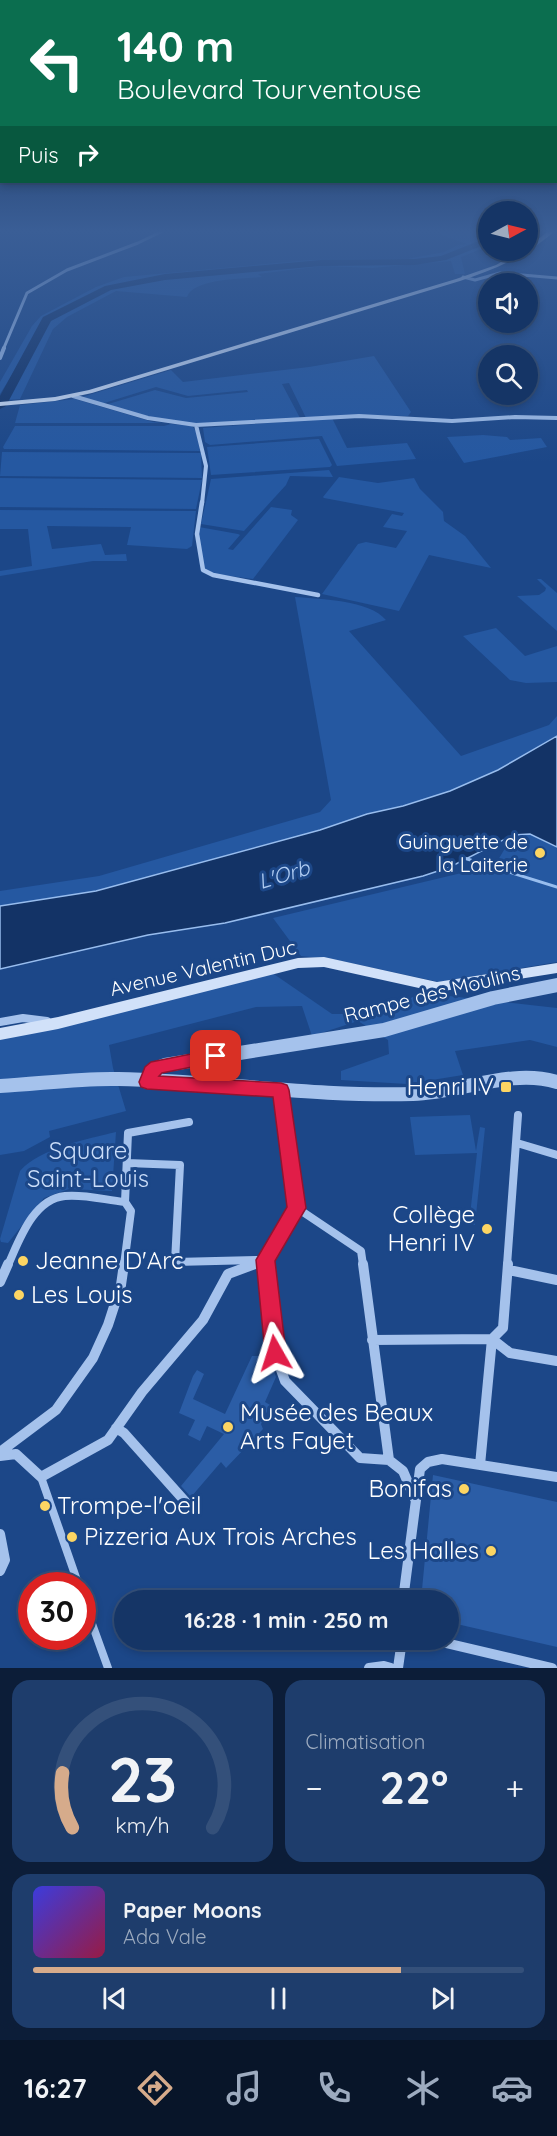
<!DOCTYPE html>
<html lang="fr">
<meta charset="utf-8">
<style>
body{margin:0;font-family:Quicksand,sans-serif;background:#1e3d6c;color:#f1f3f6;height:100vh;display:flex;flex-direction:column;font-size:22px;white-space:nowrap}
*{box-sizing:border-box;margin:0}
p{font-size:20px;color:#9dabbf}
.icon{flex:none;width:33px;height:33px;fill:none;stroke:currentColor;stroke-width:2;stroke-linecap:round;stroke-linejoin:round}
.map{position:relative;height:1668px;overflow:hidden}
.side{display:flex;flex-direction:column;gap:12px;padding:12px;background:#0c1d38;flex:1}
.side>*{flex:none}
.top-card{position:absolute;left:0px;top:0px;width:558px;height:183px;box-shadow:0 3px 9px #0003,0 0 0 2px #34507a;background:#0b6e4f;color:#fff;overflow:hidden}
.needle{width:39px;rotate:83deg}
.buttons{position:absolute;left:478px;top:201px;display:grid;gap:12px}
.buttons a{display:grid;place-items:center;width:60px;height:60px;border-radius:50%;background:#153566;box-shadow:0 3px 9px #0003,0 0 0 2px #34507a;font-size:30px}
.speed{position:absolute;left:18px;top:1572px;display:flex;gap:12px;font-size:30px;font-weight:700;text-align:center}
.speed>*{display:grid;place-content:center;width:78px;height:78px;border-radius:50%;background:#153566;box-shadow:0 3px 9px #0003,0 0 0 2px #34507a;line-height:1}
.speed .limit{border:9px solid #d22;background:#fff;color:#111}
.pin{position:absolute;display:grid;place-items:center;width:51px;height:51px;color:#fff;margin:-26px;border-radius:12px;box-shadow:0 3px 9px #0006}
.me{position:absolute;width:66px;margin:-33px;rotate:354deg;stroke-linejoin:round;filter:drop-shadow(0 0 4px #0008)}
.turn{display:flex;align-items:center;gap:21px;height:126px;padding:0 18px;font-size:27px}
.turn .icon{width:78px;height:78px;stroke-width:2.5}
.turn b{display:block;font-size:42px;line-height:51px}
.then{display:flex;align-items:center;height:57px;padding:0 18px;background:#0003;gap:12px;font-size:22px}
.big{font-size:45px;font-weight:700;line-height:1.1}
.side .widget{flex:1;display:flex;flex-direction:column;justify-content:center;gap:9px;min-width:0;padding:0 21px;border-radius:18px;background:#1e3d6c}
.side .dial{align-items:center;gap:0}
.dial svg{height:156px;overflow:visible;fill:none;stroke:#34507a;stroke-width:7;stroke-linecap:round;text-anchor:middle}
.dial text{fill:#f1f3f6;stroke:none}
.song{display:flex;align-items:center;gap:18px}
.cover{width:72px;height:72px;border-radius:9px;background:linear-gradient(135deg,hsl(240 70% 55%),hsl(340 70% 35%))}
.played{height:6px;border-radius:3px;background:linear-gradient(90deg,#d6ab8b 75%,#34507a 75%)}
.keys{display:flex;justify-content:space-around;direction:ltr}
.heat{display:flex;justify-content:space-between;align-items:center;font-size:33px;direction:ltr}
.side .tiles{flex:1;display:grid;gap:12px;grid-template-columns:1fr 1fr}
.widget:last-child{grid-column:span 2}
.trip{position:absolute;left:114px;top:1590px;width:345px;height:60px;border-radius:30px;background:#153566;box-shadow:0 3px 9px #0003,0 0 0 2px #34507a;font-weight:700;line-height:60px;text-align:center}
.dock{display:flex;height:96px;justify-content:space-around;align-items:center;background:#081529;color:#9dabbf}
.dock .icon{width:42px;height:42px}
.dock .current{color:#d6ab8b}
.dock b{font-size:27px;color:#f1f3f6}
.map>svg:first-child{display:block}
.green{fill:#2558a1}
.water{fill:#133366;stroke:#98bdee;stroke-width:1.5}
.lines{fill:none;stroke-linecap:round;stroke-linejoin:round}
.stream{stroke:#98bdee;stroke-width:3}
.river{fill:#133366;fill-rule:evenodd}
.building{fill:#2b5da6}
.pedestrian{stroke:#a5c2ec;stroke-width:8}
.minor-far4{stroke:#a5c2ec;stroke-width:3}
.minor-far3{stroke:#a5c2ec;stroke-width:4}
.minor-far2{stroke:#a5c2ec;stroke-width:4.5}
.minor-far1{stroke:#a5c2ec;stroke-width:8}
.minor{stroke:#a5c2ec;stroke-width:10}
.tertiary{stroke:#a5c2ec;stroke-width:14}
.secondary{fill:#d1e1f9;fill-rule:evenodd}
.route{fill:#e11d48;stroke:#92132f;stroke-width:1.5}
.poi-dot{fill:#fcd563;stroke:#1c4788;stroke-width:2}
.labels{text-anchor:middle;stroke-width:6;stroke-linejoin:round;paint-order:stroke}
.poi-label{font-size:20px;fill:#fff;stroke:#1c4788;text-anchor:end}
.street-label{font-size:20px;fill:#fff;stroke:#1c4788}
.water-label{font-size:21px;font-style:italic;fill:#b1cdf3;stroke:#1c4788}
.near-poi-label{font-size:24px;fill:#fff;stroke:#1c4788;text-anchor:start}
.near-park-label{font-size:24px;fill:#caddf9;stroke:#1c4788}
</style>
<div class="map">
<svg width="557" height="1668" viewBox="0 0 557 1668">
<rect width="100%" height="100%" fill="#1c4788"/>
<path class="green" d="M478,229H489V239L446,257L489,241V246L461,257L465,274H455L451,261L372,268L323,266L258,274L262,277C245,279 193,278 187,297L116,291L67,317L53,329L20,399L6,400L25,362H20L0,394V382L32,326L41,316L96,287L124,277L310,260L407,259L444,252L458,245L467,244L441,235L439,231L477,232Z
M374,356L411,412L408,416L358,415L306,418L289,383L282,384L300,418L202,424L167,421L105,405L155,390L186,398L248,392L247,390L188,396L156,387L101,404L82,397L171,370L183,382L309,367Z
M75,399L153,422L163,423H15L20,405Z
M332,418L347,448L407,443L416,459L337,466L322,436L210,445L205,442L203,428Z
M171,424L192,426L196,431L200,451L4,449L3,447L15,426H164Z
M483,435L507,437L510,440L541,438L547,447L464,463L447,437Z
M317,439H319L332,465L330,467L211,475L207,447Z
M2,452L201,453L202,478L0,476Z
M329,470L333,477L290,476L286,485L244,531L201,524L211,479Z
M339,477L378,483L414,478L420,489L443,512L444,521L465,536L491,568L429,555L399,611L322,594L358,544L366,542L396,548L407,531L383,527L392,514L402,516L404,513L324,498L323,497Z
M0,478L202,480L196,509L0,507Z
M271,507L292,510L291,515L298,520L253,579L214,574L200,567L198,548L199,527L238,534L240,535L228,549L233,550Z
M0,510L196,511L192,546L187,549L127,545L131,527L47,526L52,549L101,544L105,555L126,554L127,561H93L0,576V571L32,566L28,529H0Z
M537,579H541L557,593V631L517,596L539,595L545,591L546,588Z
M295,597C321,599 369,600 386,620L349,631L461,756L549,725L557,716V736L498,770L450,791L403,806L367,814L320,830L96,891L0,906V891L99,876L320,812L331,800Z
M496,628L525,656L557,646V682L526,683L510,680L463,636Z
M530,834L557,847V962L439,982L337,960L301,956L273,918L495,865L513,835Z
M268,970L332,1014H374L422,993L557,1008V1047L530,1040L455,1051L463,1075L407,1084L341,1080V1071L389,1054L388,1040L358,1021L312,1036L302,1006L256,1007L109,1045L113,1068L126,1111L49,1131L50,1137L24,1151L0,1155V1034Z
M470,1115L476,1151L480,1127L485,1128L475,1225L469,1224L477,1153L415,1155L410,1117Z
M116,1132L112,1191L69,1189L44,1198L8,1243L1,1242L0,1239L20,1171C40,1148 88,1139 116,1132Z"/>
<path class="water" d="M557,736V847L530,834L513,835L450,867L423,876L225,923L148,935L0,969V906L96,891L320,830L367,814L403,806L450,791L498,770Z"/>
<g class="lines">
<path class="stream" d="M464,858L557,887"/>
<path class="river" d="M489,237V243L446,260L415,265L321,266L165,280L111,290L51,321L6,406L0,409V396L43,317L105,286L165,274L321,260L415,259L441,256Z"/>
</g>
<path class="building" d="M252,1356H269L276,1377L265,1402L270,1405L261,1424L263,1429L226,1468L221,1462L191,1497L181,1486L224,1434L207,1426L200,1441L188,1435L195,1420L179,1413L193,1376L197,1370L204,1374L193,1399L225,1414Z
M433,1475L557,1502V1647L448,1622V1600H421Z"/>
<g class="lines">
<path class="pedestrian" d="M41,1477L79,1586
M82,1596L108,1668"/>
<path class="minor-far4" d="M463,277L475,280L500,273L557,278
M3,350L27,293L67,270L138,243L167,229"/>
<path class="minor-far3" d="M0,358L4,348
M73,396L148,418L196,425L206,466L202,504
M196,425L359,416L452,421L515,417L557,418"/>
<path class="minor-far2" d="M202,502L197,534L203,570L213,575L318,595"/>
<path class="minor-far1" d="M0,1022L23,1018L47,1021
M517,1143L557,1155
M127,1163L180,1165L175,1262L259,1260
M297,1208L361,1251L363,1265
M8,1265C19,1241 33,1199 65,1196C85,1194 105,1200 125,1202
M124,1265L131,1211L125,1202L128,1133L189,1122
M251,1265L265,1260
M266,1265L265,1260L297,1208L281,1090
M507,1265L518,1115"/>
<path class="minor" d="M265,1264L275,1353L285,1381L360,1458L389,1460
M363,1264L389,1460L403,1471L415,1499
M509,1270L557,1280
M0,1282L8,1264
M372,1340L492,1339L510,1353L557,1361
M116,1428L124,1433L191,1508
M0,1452L56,1410L93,1358L108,1325L121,1285L124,1264
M0,1456L16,1454L41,1477L108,1440L142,1392L203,1320L228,1274L255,1264
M480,1465L492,1339L503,1328L508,1264
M0,1534L5,1560L0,1571
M403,1600L420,1469L428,1462L442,1459L557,1477
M433,1640L552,1668
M369,1668L384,1666L391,1668
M398,1668L402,1640"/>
<path class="tertiary" d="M147,1082L152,1070L165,1065L384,1030L493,998L557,985
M0,1086C39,1084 79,1078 118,1079C216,1081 315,1097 413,1094C460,1093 511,1068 557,1082"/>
<path class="secondary" d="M551,229H557C529,255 496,269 460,281L92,393L55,401L0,406V402L55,397L89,390L456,279L496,265L522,250H528V247Z
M324,957L437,982L557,963V973L437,992L324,967L298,968L58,1029L0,1040V1028L58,1017L298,958Z"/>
</g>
<linearGradient id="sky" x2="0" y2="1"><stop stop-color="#0f274b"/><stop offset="0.5" stop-color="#3a5e96"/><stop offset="1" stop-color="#3a5e96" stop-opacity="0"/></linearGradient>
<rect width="557" height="462" fill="url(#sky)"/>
<path class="route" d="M216,1049L222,1051L224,1056L222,1061L162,1073L159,1076L281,1083L287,1085L289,1090L306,1208L275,1261L286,1353L283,1360L275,1363L268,1360L265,1353L256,1260L287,1207L273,1097L147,1089L141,1087L139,1082L145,1067L151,1062Z"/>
<g class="poi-dot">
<circle cx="540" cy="853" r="6"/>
<rect x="500" y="1081" width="12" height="12" rx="3"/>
<circle cx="487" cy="1229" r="6"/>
<circle cx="23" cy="1261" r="6"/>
<circle cx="19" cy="1295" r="6"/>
<circle cx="228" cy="1427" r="6"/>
<circle cx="464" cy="1489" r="6"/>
<circle cx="45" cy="1506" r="6"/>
<circle cx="72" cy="1537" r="6"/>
<circle cx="491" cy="1551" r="6"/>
</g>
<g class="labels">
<g class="poi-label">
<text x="528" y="849">Guinguette de<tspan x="528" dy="23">la Laiterie</tspan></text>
</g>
<g class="street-label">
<text transform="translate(203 968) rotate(-13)" y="7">Avenue Valentin Duc</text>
<text transform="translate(432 994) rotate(-14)" y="7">Rampe des Moulins</text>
</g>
<g class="water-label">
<text transform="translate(284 875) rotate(-17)" y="7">L'Orb</text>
</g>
<g class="near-poi-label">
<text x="494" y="1095" text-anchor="end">Henri IV</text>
<text x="475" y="1223" text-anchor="end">Collège<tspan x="475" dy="28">Henri IV</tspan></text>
<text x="35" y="1269">Jeanne D'Arc</text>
<text x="31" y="1303">Les Louis</text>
<text x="240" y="1421">Musée des Beaux<tspan x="240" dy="28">Arts Fayet</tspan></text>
<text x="452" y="1497" text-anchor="end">Bonifas</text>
<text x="57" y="1514">Trompe-l'oeil</text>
<text x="84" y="1545">Pizzeria Aux Trois Arches</text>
<text x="479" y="1559" text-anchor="end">Les Halles</text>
</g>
<g class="near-park-label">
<text x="88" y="1159">Square<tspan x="88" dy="28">Saint-Louis</tspan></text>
</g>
</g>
</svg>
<div class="buttons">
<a><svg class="needle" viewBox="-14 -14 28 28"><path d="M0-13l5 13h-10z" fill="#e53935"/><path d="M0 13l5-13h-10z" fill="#9dabbf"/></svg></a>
<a><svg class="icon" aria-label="sound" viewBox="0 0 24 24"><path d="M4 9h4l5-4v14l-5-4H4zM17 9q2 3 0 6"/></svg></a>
<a><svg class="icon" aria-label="search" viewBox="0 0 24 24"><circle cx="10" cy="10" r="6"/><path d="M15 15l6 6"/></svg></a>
</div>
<div class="speed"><div class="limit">30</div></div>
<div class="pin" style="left:216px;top:1056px;background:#d93025"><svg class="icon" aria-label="arrive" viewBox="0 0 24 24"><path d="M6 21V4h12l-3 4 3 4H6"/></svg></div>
<svg class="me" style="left:275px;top:1353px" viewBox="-20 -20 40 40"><path d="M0-17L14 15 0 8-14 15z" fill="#e11d48" stroke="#fff" stroke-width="4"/></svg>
<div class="trip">16:28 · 1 min · 250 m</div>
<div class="top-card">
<div class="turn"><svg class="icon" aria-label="left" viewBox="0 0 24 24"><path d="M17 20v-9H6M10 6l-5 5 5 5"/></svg><div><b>140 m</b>Boulevard Tourventouse</div></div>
<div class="then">Puis<svg class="icon" aria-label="right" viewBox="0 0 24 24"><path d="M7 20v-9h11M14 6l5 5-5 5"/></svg></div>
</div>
</div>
<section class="side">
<div class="tiles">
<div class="widget dial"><svg viewBox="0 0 100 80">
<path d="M14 69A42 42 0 1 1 86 69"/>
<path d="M14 69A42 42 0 0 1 9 41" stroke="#d6ab8b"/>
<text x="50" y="56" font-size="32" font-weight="700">23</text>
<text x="50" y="72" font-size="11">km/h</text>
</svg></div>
<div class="widget"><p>Climatisation</p>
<div class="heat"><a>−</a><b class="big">22°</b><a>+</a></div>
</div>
<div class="widget">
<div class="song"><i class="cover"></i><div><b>Paper Moons</b><p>Ada Vale</p></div></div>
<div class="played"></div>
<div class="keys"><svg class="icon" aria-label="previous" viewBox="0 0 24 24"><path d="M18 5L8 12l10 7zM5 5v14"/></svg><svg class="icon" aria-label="pause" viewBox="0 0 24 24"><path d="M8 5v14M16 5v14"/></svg><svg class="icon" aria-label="next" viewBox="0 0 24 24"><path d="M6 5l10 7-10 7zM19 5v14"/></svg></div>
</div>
</div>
</section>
<nav class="dock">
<b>16:27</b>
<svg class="icon current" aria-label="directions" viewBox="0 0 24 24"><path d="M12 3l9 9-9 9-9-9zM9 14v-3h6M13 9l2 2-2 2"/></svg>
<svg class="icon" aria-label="music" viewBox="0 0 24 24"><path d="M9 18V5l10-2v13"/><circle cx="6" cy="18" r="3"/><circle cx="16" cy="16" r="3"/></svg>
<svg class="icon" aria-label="phone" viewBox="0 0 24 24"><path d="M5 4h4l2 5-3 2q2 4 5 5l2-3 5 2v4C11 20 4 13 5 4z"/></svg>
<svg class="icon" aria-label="climate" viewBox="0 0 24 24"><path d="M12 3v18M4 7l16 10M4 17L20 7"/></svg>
<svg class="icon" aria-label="car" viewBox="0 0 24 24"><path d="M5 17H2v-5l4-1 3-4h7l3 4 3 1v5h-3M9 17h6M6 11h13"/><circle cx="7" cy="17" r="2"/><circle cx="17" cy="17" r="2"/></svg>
</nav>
